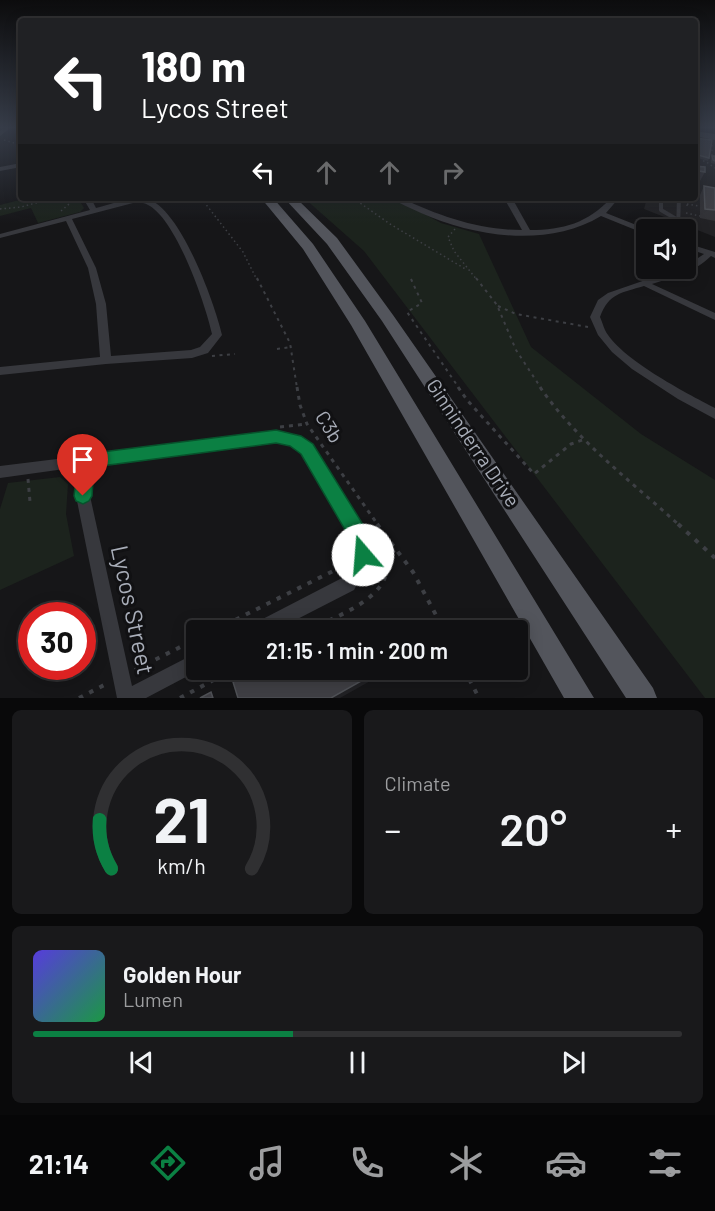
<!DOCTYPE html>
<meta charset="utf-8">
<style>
body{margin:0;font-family:Barlow,sans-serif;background:#19191b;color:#f1f3f6;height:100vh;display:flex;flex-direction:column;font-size:22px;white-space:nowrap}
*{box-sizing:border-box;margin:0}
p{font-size:20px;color:#9c9d9f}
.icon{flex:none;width:33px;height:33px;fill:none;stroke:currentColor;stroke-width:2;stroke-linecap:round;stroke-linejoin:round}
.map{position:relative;height:698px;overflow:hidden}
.panel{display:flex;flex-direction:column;gap:12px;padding:12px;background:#09090a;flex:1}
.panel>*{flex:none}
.guide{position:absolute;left:18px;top:18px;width:680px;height:183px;border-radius:6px;box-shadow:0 3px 15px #0003,0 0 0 2px #303032;background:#202124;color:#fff;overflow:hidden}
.tools{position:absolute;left:636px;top:219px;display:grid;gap:12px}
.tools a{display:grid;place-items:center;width:60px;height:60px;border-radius:6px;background:#101012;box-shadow:0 3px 15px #0003,0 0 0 2px #303032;font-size:30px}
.speed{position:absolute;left:18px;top:602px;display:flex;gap:12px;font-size:30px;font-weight:700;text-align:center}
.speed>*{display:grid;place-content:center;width:78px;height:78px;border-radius:50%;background:#101012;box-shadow:0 3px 15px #0003,0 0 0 2px #303032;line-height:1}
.speed .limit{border:9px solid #d22;background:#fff;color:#111}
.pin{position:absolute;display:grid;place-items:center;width:51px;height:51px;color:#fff;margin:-62px -26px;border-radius:50% 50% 50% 0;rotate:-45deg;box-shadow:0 0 6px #0007}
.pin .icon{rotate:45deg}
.me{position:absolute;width:66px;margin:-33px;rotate:342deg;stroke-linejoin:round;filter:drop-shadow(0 0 4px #0008)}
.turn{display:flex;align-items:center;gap:21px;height:126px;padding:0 24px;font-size:27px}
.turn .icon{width:78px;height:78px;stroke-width:2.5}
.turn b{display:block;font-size:42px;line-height:51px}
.lanes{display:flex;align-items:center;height:57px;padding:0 24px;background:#0003;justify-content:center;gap:30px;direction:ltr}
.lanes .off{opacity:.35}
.big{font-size:45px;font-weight:600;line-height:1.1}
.panel .card{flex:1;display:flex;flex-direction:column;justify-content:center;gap:9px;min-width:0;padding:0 21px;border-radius:9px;background:#19191b}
.panel .dial{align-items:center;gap:0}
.dial svg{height:156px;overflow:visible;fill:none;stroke:#303032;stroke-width:7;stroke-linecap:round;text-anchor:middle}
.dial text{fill:#f1f3f6;stroke:none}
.song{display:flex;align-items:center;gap:18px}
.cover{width:72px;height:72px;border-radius:9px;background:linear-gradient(135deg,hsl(250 70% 55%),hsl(140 70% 35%))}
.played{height:6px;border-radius:3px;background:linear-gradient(90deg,#0b8043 40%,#303032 40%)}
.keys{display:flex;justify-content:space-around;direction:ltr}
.heat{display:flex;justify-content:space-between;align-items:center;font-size:33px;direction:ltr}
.panel .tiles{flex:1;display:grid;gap:12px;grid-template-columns:1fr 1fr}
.card:last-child{grid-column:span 2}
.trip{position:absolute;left:186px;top:620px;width:342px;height:60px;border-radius:6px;background:#101012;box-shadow:0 3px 15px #0003,0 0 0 2px #303032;font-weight:600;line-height:60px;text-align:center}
.dock{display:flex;height:96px;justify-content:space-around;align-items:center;background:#060607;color:#9c9d9f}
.dock .icon{width:42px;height:42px}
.dock .current{color:#0b8043}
.dock b{font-size:27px;color:#f1f3f6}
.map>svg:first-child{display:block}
.built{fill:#222225}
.green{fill:#1c231d}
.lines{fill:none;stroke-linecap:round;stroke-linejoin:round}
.path-far3{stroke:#3d3f44;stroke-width:1.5;stroke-dasharray:1.5 3;stroke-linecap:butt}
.path-far2{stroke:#3d3f44;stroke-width:2;stroke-dasharray:3 4.5;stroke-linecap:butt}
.path-far1{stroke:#3d3f44;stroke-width:3;stroke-dasharray:4 5;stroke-linecap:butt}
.path{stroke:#3d3f44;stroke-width:4;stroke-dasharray:4.5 7;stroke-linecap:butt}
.lane{stroke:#37383d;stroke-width:4}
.street{fill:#37383d;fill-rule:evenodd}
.secondary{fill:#45474d;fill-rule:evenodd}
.primary{fill:#53555c;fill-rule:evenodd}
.wall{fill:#323236}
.shaded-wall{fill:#212124}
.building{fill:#3f3f44;stroke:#4f5156;stroke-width:1.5}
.route{fill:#0b8043;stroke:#07532c;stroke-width:1.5}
.labels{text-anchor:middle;stroke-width:6;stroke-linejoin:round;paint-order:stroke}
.street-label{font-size:20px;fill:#a8adb8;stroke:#111113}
.near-street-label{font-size:24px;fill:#a8adb8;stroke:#111113}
</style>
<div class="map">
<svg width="715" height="698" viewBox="0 0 715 698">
<rect width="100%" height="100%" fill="#161618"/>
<path class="built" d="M695,137L715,140V237L644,209L647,198H694Z"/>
<path class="green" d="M27,198H78L84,208L80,212L38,223L31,208L0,216V205Z
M304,198H395L441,223L479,234L531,347L641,434L715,480V698H705L364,251Z
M60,477L68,484L66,514L74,556L0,590V509L8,483Z"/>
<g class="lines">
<path class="path-far3" d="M4,140L21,145
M712,145V158L715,159
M694,161H705L715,168
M694,192L703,194
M201,198L243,252L257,280
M353,198L390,224L467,270
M687,204L699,206
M687,206L688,198
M0,209L21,207L54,198
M61,211L76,198
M686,213L700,216
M455,229L448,237L454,251L477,280"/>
<path class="path-far2" d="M257,278L290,343L297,388
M476,278L497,305L516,350L541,388
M411,279L422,303L407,312L459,388
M498,306L516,314L588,327
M277,349L292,347
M212,356L235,354"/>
<path class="path-far1" d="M297,387L300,405L307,424L378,525
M458,387L467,400L534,474L571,444L585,439
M540,387C576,440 632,482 679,525
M280,427L307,424
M28,479L30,502"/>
<path class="path" d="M377,524L413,572L444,630
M678,524L715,558
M375,554H384
M215,630L335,570L346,556L351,555
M308,630C331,619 376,603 385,577C387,570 385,561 384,554L395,550
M464,669L479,698
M135,670L196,639
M79,698L108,683
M180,698L234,669"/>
<path class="lane" d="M661,198V210L678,220
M678,230L679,198"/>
<path class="street" d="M7,126H13L0,136V131Z
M21,163V167L0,171V167Z
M83,198H91L96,208C111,205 131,195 147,199C180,207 215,304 222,335L208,353L192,358L106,364L0,375V367L100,357L96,304L88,268L66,221L0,238V234L90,210ZM133,203C136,203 140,202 143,203C174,210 206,306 212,334L200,347L191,350L111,356L106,304L96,268L72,219Z
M391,198H401C440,216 478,230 522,230L504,198H512L530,230C563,230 588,223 611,198H619L606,213L649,230H646V233H643L601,216C548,248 475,237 421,213C411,208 400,204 391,198Z
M686,243L715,252V258L711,256C695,272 673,277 652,284L715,313V320L644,286C621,293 609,293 600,317C602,321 603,326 605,330C619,358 686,393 715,408V419L678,399L632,369L612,352L598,335L590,317L598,300L608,293L680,268H686V266L704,254L686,248Z
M276,432L299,437L311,445L365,533L371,558L354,590L276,630H251L253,624L342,578L355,557L353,540L303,453L292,445L276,442L92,466L90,496L132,686L196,653V669H201L146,698H117L76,496L79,467L0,478V466Z"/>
<path class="secondary" d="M694,131L715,134V140L694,136Z"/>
<path class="primary" d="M261,198H273L313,244L365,321L594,698H564L351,325L303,249Z
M284,198H296L337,238L393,315L653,688L657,698H626L382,321L327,244Z"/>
</g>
<path class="wall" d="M694,138L709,158L708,161L694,157Z
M712,156H715V164L711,163V159Z
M694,166L705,172L700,181L694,180Z
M704,186L715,188V221L700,218V195Z"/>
<path class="shaded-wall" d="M372,675V680L340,698H331Z"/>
<path class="building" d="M694,138L712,140L709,158L694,154Z
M712,156H715V161L713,160Z
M694,166L705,167V172L694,170Z
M704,186L715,188V210L705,209Z
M348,622L352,630H332Z
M258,669H370L372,675L331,698H238L233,682Z
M211,692L213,698H200Z"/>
<linearGradient id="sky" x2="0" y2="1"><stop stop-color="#0c0c0d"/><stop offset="0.57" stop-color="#363c48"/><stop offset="1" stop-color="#363c48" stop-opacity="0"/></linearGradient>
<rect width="715" height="223" fill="url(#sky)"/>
<path class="route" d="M276,430L301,436L313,444L367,531L373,555L370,562L363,564L356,562L351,540L301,454L290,446L276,443L94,467L92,496L89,501L83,504L76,501L74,496L78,461L80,456L86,454Z"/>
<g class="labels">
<g class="street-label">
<text transform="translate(329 427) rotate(58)" y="7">C3b</text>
<text transform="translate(473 443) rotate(56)" y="7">Ginninderra Drive</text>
</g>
<g class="near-street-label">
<text transform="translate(132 610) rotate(78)" y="8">Lycos Street</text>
</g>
</g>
</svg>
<div class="tools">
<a><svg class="icon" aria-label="sound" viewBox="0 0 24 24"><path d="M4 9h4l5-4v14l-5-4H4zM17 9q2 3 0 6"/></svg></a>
</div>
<div class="speed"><div class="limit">30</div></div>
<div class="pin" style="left:83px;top:496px;background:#d93025"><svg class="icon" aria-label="arrive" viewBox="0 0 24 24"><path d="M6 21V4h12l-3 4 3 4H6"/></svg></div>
<svg class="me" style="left:363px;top:555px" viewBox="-20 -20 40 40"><circle r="19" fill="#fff"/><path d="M0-13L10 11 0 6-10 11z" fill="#0b8043"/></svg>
<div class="trip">21:15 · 1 min · 200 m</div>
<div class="guide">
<div class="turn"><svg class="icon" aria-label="left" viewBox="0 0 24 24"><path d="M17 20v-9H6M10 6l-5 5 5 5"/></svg><div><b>180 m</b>Lycos Street</div></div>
<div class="lanes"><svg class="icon" aria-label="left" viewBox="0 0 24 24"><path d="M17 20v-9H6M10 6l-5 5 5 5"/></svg><svg class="icon off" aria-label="ahead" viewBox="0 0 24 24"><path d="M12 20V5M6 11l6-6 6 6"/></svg><svg class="icon off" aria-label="ahead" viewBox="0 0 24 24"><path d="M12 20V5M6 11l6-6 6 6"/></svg><svg class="icon off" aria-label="right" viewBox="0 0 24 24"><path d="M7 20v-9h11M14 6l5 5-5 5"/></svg></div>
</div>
</div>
<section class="panel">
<div class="tiles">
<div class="card dial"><svg viewBox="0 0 100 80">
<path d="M14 69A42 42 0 1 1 86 69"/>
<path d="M14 69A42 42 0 0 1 8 44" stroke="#0b8043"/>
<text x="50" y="56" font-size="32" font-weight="700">21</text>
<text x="50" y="72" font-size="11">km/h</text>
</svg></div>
<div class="card"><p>Climate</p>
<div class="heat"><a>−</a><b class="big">20°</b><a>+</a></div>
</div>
<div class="card">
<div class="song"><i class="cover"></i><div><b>Golden Hour</b><p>Lumen</p></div></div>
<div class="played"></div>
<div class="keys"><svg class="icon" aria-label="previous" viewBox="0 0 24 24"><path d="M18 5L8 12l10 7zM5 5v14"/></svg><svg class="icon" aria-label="pause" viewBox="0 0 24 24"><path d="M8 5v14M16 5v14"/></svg><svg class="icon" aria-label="next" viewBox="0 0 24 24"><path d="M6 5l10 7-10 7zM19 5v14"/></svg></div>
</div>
</div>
</section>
<nav class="dock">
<b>21:14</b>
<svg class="icon current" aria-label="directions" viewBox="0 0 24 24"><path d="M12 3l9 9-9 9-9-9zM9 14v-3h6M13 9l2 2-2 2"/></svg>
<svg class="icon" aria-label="music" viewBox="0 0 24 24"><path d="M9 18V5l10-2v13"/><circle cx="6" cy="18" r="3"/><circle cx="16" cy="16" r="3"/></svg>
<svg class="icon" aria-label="phone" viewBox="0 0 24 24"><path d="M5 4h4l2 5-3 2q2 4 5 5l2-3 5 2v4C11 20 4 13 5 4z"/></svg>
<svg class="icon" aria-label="climate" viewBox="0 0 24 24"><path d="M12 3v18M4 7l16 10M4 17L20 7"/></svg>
<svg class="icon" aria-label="car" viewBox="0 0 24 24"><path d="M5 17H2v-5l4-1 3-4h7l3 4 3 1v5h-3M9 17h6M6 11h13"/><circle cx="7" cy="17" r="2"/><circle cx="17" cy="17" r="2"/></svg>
<svg class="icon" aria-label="filters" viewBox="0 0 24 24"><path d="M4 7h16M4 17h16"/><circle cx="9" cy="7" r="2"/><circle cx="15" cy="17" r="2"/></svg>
</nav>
